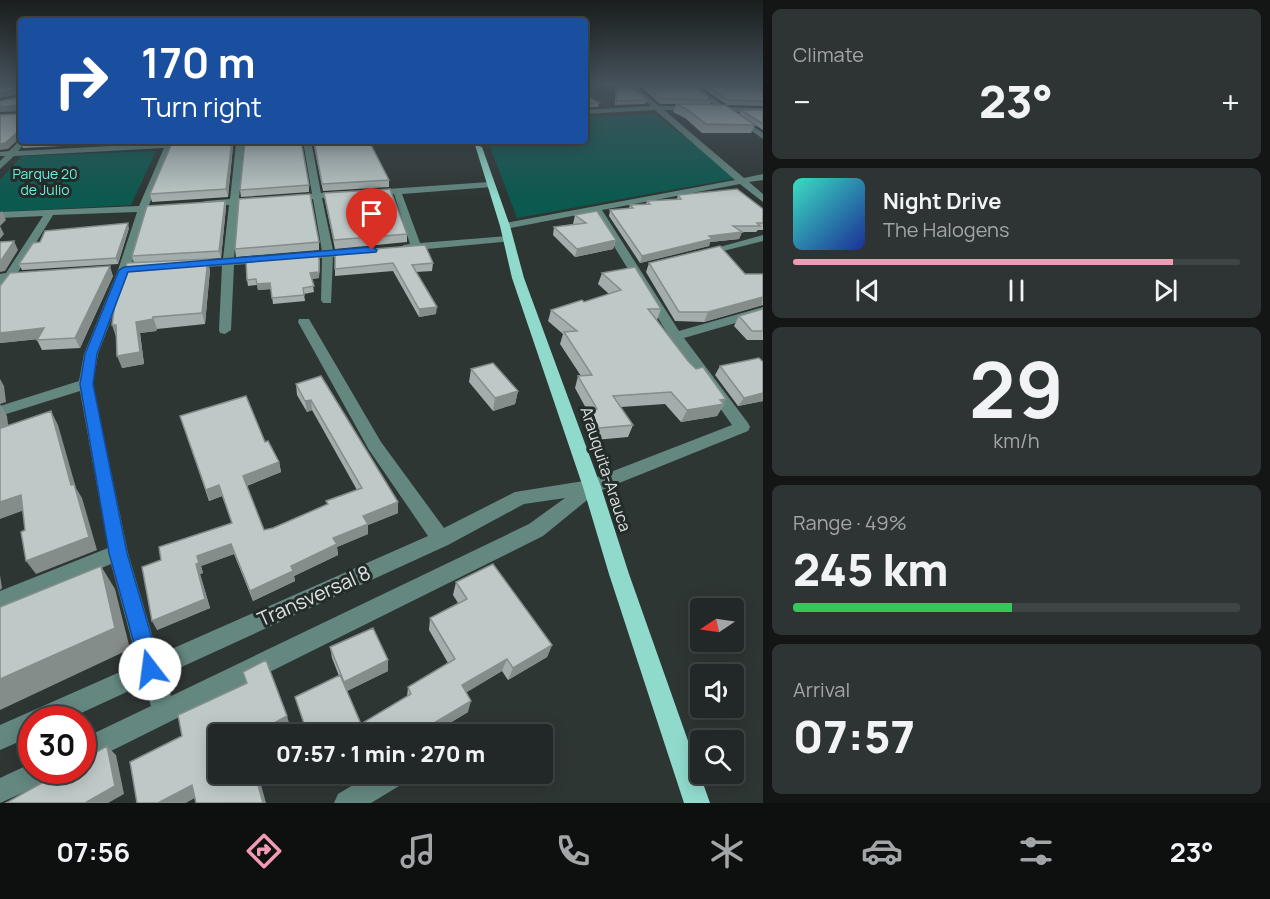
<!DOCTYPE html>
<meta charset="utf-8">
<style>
body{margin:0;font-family:Manrope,sans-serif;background:#2e3433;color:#f1f3f6;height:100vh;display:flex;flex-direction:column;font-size:22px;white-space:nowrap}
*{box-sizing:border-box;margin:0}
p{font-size:20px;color:#a2a6a7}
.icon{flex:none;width:33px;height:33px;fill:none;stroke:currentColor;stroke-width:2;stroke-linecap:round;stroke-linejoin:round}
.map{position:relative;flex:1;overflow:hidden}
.panel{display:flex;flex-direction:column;gap:9px;padding:9px;background:#131615;width:507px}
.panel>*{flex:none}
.guide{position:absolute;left:18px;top:18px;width:570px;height:126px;border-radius:6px;box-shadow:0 3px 15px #0003,0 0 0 2px #3f4444;background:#1a4fa0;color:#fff;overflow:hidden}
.needle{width:39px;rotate:257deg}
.buttons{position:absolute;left:690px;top:598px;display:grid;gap:12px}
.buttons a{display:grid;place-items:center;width:54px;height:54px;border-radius:6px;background:#222827;box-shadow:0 3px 15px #0003,0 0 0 2px #3f4444;font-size:30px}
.speed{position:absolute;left:18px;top:706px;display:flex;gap:12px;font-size:30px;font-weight:700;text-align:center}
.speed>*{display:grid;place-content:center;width:78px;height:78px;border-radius:50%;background:#222827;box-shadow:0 3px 15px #0003,0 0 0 2px #3f4444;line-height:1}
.speed .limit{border:9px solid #d22;background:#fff;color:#111}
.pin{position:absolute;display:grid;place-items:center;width:51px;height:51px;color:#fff;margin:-62px -26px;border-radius:50% 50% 50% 0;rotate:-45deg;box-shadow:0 0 6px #0007}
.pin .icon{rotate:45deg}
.me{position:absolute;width:66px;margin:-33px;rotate:345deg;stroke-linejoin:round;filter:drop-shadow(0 0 4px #0008)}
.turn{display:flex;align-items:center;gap:21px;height:126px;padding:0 24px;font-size:27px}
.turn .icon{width:78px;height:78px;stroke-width:2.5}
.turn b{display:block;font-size:42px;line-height:51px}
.big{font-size:45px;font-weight:800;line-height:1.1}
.panel .widget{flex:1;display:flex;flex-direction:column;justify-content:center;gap:9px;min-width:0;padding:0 21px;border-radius:9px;background:#2e3433}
.panel .dial{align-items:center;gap:0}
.dial b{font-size:78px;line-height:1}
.song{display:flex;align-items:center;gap:18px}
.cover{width:72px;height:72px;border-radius:9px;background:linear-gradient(135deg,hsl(170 70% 55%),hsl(230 70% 35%))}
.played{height:6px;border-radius:3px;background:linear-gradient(90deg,#f19ab3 85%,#3f4444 85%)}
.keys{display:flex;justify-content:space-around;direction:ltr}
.heat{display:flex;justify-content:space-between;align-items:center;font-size:33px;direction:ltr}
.charge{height:9px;border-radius:4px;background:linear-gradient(90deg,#34c759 49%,#3f4444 0)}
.trip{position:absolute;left:208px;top:724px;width:345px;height:60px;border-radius:6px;background:#222827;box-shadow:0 3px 15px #0003,0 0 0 2px #3f4444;font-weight:800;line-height:60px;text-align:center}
.tabs{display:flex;height:96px;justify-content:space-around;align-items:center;background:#0e1010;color:#a2a6a7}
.tabs .icon{width:42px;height:42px}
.tabs .on{color:#f19ab3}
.tabs b{font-size:27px;color:#f1f3f6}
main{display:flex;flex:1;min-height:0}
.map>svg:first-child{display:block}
.green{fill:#0c594f}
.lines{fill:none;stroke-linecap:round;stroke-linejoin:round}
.minor{fill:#648780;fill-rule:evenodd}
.major{fill:#90dacc;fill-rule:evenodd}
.wall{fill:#a3adab}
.shaded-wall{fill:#858d8b}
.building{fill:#bec9c7;stroke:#858d8b;stroke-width:1.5}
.route{fill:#1a73e8;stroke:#114b97;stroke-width:1.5}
.labels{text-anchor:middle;stroke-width:6;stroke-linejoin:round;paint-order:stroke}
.far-park-label{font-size:14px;fill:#6cefda;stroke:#242c2a}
.street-label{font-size:16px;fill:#dce2e1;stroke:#242c2a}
.near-street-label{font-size:20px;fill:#dce2e1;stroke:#242c2a}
</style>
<main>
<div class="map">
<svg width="763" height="803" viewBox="0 0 763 803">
<rect width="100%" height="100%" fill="#2e3634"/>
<path class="green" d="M655,114L737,178L517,218L489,144L496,141H585V117Z
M156,151L131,205L0,212V180L22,156Z"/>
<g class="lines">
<path class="minor" d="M627,85H634L659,106L717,107L688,85H695L726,107L763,108V112H732L763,133V139L723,111L664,110L744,178L763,174V180L749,182L763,194V202L740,184L602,210L679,331L763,307V315L684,338L748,423L750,427L748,431L597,492L543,536L91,761L82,764V739L151,706L144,684L66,720H32V736L0,750V725L138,664L111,564L0,611V591L108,548L80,391L0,416V406L79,381L84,354L118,270L137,212L53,215L18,272H27L33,275L27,278L13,279L4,294L0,295V274L6,273L43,216L0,218V212L139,206L164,148L14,156L0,169V161L5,156H0V152L9,151L21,139L27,141L18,151L166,143L167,141H175L174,143L181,145L172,148L149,205L156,208L147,211L130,270L98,354L93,384L128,553L158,655L428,536L369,450L298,322L299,319H309L381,442L444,528L515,492L590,480L732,425L669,336L593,212L505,229L500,226L505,223L735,180L655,110L585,114V110L651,106ZM565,498L529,524L171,696L164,675L448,545L524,504Z
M210,141H261L244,144L239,199L259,197L264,200L259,203L239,204L234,258L322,251L313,199L292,201L287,198L292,195L312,194L303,141H311L321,193L342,191L347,194L342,197L322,198L333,250L353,249L358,252L353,255L333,257L331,303H323L321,300L322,258L234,265L231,330L225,334L220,333L219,330L222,266L189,268L183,265L189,262L223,259L229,205L205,207L200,204L205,201L230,199L236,144L213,145L209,143Z
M489,182L493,185L492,187L402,194L420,243L508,236L513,239L512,241L416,250L403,249V245L410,244L394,194L372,196L367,193L372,190Z
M763,235V241L703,256L698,253Z
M32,763V771H55L51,780L0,803V778Z
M371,774H408L404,783L371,803H334L338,794Z"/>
<path class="major" d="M475,145L482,147L510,226L524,278L601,487L629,574L710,803H684L609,574L583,487L512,278L500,226Z"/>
</g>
<path class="wall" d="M656,85H692L712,100L710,105L739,114L741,110H763V130L755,125L751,133H702L685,118L673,112L676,104H660L644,90L645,86H658Z
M698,85H754L763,91V106L727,105Z
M616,88L647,100L645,104L615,105V92Z
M585,95L599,103L598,107H585Z
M22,141H161L23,148L21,143Z
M202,141H233V146L228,197L152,202L150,194Z
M313,141H369L389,180V187L323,191Z
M309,185V192L241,197L240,190Z
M324,193L407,234V242L335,249L325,201Z
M678,195L763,209V230H758L756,232H742L739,239L710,242L709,246L640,263L609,216L610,210L629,208L630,205L646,204L647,201L677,199Z
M225,201L226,207L221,258L194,260L210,270L205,324L157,329L156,331L140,333L144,364L122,368L134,263L132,256Z
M575,215L616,240L613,249L575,257L553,235L554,227L574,224H573Z
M129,228L118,264L22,270L19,264L40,242Z
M319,242V250L236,257L235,249Z
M335,252L433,263L432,271L416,272L436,314L419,317L393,271L335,276Z
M320,260L319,278L312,279L314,292L304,294L305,301L273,304L271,289L258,290L257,285L248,286L247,280Z
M649,263L745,274H763V305L704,322L675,321L646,272Z
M602,273L661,309L657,320L688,361L724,404L717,416L681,422L665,404L621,407L633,425L628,437L595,440L584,422L588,412L575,388L578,376H581L560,344L563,334L548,321L551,310L584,302L609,294L598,284Z
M113,276L80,348L42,350L37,340L38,339L0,343V286Z
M763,309V340H747L734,326L739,316Z
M720,366L763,401L738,406L715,375Z
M471,369L518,391L515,404L493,411L469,382Z
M321,376L398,502V513L368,525V534L337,547L338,555L294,576L295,581L253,601L234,554L201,566L203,573L200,574L210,608L157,630L161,560L232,523L222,496L209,501L180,416L265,442L279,462L281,472L247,486L264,530L273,528L327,504L326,501L357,490L312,410L307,412L297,395L296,384Z
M456,582L552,645L547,657L508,680L502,671L466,692L468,712L430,735H307L295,697L339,676L332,658L330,647L388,671L347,691L361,724L407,697L408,687L448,663L429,630L430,618L458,603L453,595Z"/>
<path class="shaded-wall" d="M19,89L21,94L0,98V93Z
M19,105L21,111L0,112V107Z
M19,131L21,137L8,149L0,150V144Z
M232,141L233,146L228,197L226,189Z
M225,201L226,207L221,258L219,251Z
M2,211L6,220L0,226L4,234L0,239V213Z
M128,223L129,228L118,264L116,258Z
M742,232L739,239L710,242L709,246L640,263L642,256L709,236Z
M616,240L613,249L575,257L577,249Z
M14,241L18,250L5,271L0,272V262Z
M319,255V278L311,279L310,273Z
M208,259L210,270L205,324L202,313Z
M110,266L113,276L80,348L75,338Z
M270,283L271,289L258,290L257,284Z
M763,297L762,305L704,322L708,312Z
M437,307L436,314L419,317V309Z
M153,317L157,329L156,331L140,333L144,364L122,368L117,356L136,322Z
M112,325H116V337Z
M44,328L49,338L0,343V333Z
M0,379L4,386L6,402L0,404Z
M518,391L515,404L493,411L495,398Z
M763,393V401L738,406L744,398Z
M726,399L717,416L681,422L687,410Z
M311,400L312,410L307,412L305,401Z
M0,404L7,416L10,441L1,428Z
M51,411L58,425L76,488L82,498L97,550L36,574L26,561L71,485Z
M279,462L281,472L246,486L243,476Z
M219,485L222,496L209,501L206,490Z
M21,495L30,508L0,519V502Z
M398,502V513L368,525V534L337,547L338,555L294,576L295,581L253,601L250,591L291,566L363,516Z
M231,544L234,554L201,566L203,573L200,574L210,608L157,630L152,621L197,556Z
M101,566L115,589L130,649L0,710V679Z
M0,575L2,588L0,590Z
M552,645L547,657L508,680L513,668Z
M507,659L502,671L459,697L462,685Z
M388,660V671L345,692L344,682Z
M471,701L468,712L430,735H427L429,726Z
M287,716L291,729L279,735H252Z
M427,724L425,735H410Z
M393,730L392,735H382Z
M107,746L116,755L124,794L108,803H85Z
M255,774H258L266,803H263Z
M192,785L200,795L186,803H158Z"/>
<path class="building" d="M0,85H21V91L19,89L0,93Z
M668,85H692L712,100L661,99L645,86Z
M706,85H754L763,91V101L728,100Z
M632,87L647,100L616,101V88Z
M21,92V111L19,105L0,107V101L19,97Z
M585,95L599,103H585Z
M676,104L725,105L755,125L706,124L688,110Z
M741,110H763V124Z
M21,112V132L19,131L5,143L0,144V115L19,114Z
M22,141H50L21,143Z
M202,141H232L226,189L150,194L172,143Z
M245,141H301L309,185L240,190Z
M314,141H369L389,180L322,184Z
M390,189L407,234L334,240L324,193Z
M737,189L763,209V223H757L760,226H733L742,232L709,236L712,239L642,256L610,210L633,208L630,205L650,204L647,201L681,199L678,195Z
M310,194L319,242L235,249L239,199Z
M225,201L219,251L132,256L147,206Z
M597,211L616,240L577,249L554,227L586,223L575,215Z
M128,223L116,258L19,264L33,243L40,242L45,231Z
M14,241L0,262V242Z
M425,245L433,263L412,265L437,307L419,309L393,263L335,269V252Z
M720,246L745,274H763V297L708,312H679L649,263Z
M319,255V272L310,273L314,286L303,288L304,295L272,298L270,283L257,284L256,279L247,280L246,261Z
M208,259L202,313L153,317V319L136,322L140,352L117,356L116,325H112L117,289L127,263Z
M110,266L75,338L37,340L44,328L0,333V286L10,273Z
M635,267L661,309H648L688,361L696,369L703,367L726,399L720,400L724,404L687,410L671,392L613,396L633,425L599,428L589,410L597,409L578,376L592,375L564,332L577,331L551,310L582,300L584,302L621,290L602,273Z
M763,309V331H752L739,316Z
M759,358L763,362V393L744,398L720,366Z
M493,363L518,391L495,398L471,369Z
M321,376L398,502L363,516L368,524L333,538L337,544L291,566L293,571L250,591L231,544L197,556L199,563L196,564L205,599L152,621L142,567L161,560L159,547L232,523L219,485L206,490L180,416L246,396L265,442L268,441L279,462L243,476L264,530L273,528L328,504L326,501L362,488L311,400L305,401L296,384Z
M51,411L71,485L74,484L89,537L26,561L21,532L25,530L21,495L0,502V414L1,428Z
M493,564L552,645L513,668L507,659L462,685L471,701L429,726L427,724L410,735H395L393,730L382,735H308L295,697L340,675L361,724L411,694L408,687L455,659L430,618L467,599L456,582Z
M101,566L115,628L0,679V607Z
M373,628L388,660L344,682L330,647Z
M266,660L287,716L252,735H219V774H255L263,803H196L192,785L158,803H137L130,762L182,736L178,715L247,683L243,672Z
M107,746L115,786L85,803H6L63,771H82V760Z"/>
<linearGradient id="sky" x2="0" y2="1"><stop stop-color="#191e1d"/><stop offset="0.43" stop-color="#46525c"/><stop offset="1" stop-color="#46525c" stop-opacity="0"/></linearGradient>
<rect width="763" height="198" fill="url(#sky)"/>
<path class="route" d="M372,247L377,250L376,252L128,272L97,354L93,384L127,553L161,669L158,676L150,679L143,676L109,553L80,384L85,354L119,270L124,267Z"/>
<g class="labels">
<g class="far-park-label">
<text x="45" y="179">Parque 20<tspan x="45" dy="16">de Julio</tspan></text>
</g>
<g class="street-label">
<text transform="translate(606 469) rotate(72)" y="6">Arauquita-Arauca</text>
</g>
<g class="near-street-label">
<text transform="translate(314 596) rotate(-24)" y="7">Transversal 8</text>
</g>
</g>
</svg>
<div class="buttons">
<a><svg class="needle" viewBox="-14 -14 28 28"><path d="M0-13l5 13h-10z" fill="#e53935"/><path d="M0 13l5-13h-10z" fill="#a2a6a7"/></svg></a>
<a><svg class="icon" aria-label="sound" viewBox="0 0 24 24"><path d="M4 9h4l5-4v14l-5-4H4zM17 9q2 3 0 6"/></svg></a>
<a><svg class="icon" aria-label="search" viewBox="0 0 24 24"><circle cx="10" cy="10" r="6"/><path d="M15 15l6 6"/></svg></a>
</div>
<div class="speed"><div class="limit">30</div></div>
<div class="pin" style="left:372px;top:250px;background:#d93025"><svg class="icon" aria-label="arrive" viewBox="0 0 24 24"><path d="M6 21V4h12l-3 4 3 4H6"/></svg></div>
<svg class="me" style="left:150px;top:669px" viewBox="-20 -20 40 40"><circle r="19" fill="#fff"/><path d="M0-13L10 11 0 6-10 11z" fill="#1a73e8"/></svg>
<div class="trip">07:57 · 1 min · 270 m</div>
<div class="guide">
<div class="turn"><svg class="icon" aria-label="right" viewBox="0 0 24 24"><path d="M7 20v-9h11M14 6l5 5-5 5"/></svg><div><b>170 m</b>Turn right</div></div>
</div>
</div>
<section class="panel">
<div class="widget"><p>Climate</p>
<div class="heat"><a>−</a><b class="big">23°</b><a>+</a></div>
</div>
<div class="widget">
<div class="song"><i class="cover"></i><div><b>Night Drive</b><p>The Halogens</p></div></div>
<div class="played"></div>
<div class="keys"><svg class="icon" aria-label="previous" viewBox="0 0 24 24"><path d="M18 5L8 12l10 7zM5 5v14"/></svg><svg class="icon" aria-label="pause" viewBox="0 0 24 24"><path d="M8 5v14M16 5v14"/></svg><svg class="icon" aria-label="next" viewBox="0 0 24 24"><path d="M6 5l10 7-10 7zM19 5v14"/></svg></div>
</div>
<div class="widget dial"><b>29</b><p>km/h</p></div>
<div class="widget"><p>Range · 49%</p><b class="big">245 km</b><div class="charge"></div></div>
<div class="widget"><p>Arrival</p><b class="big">07:57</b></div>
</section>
</main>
<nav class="tabs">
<b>07:56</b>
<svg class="icon on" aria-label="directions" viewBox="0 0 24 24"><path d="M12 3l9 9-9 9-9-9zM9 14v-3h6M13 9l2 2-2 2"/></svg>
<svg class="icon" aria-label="music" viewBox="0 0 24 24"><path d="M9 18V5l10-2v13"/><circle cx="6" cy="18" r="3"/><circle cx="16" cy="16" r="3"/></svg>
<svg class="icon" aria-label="phone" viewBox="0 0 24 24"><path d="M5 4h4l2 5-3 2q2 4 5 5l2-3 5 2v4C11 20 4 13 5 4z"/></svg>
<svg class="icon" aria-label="climate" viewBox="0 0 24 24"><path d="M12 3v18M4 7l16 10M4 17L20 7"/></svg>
<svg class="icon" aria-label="car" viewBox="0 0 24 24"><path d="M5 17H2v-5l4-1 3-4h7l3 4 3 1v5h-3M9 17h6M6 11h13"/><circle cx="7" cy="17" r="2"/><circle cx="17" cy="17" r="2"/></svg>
<svg class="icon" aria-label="filters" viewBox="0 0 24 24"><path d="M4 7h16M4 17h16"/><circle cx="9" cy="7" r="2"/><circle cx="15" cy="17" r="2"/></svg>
<b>23°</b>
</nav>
